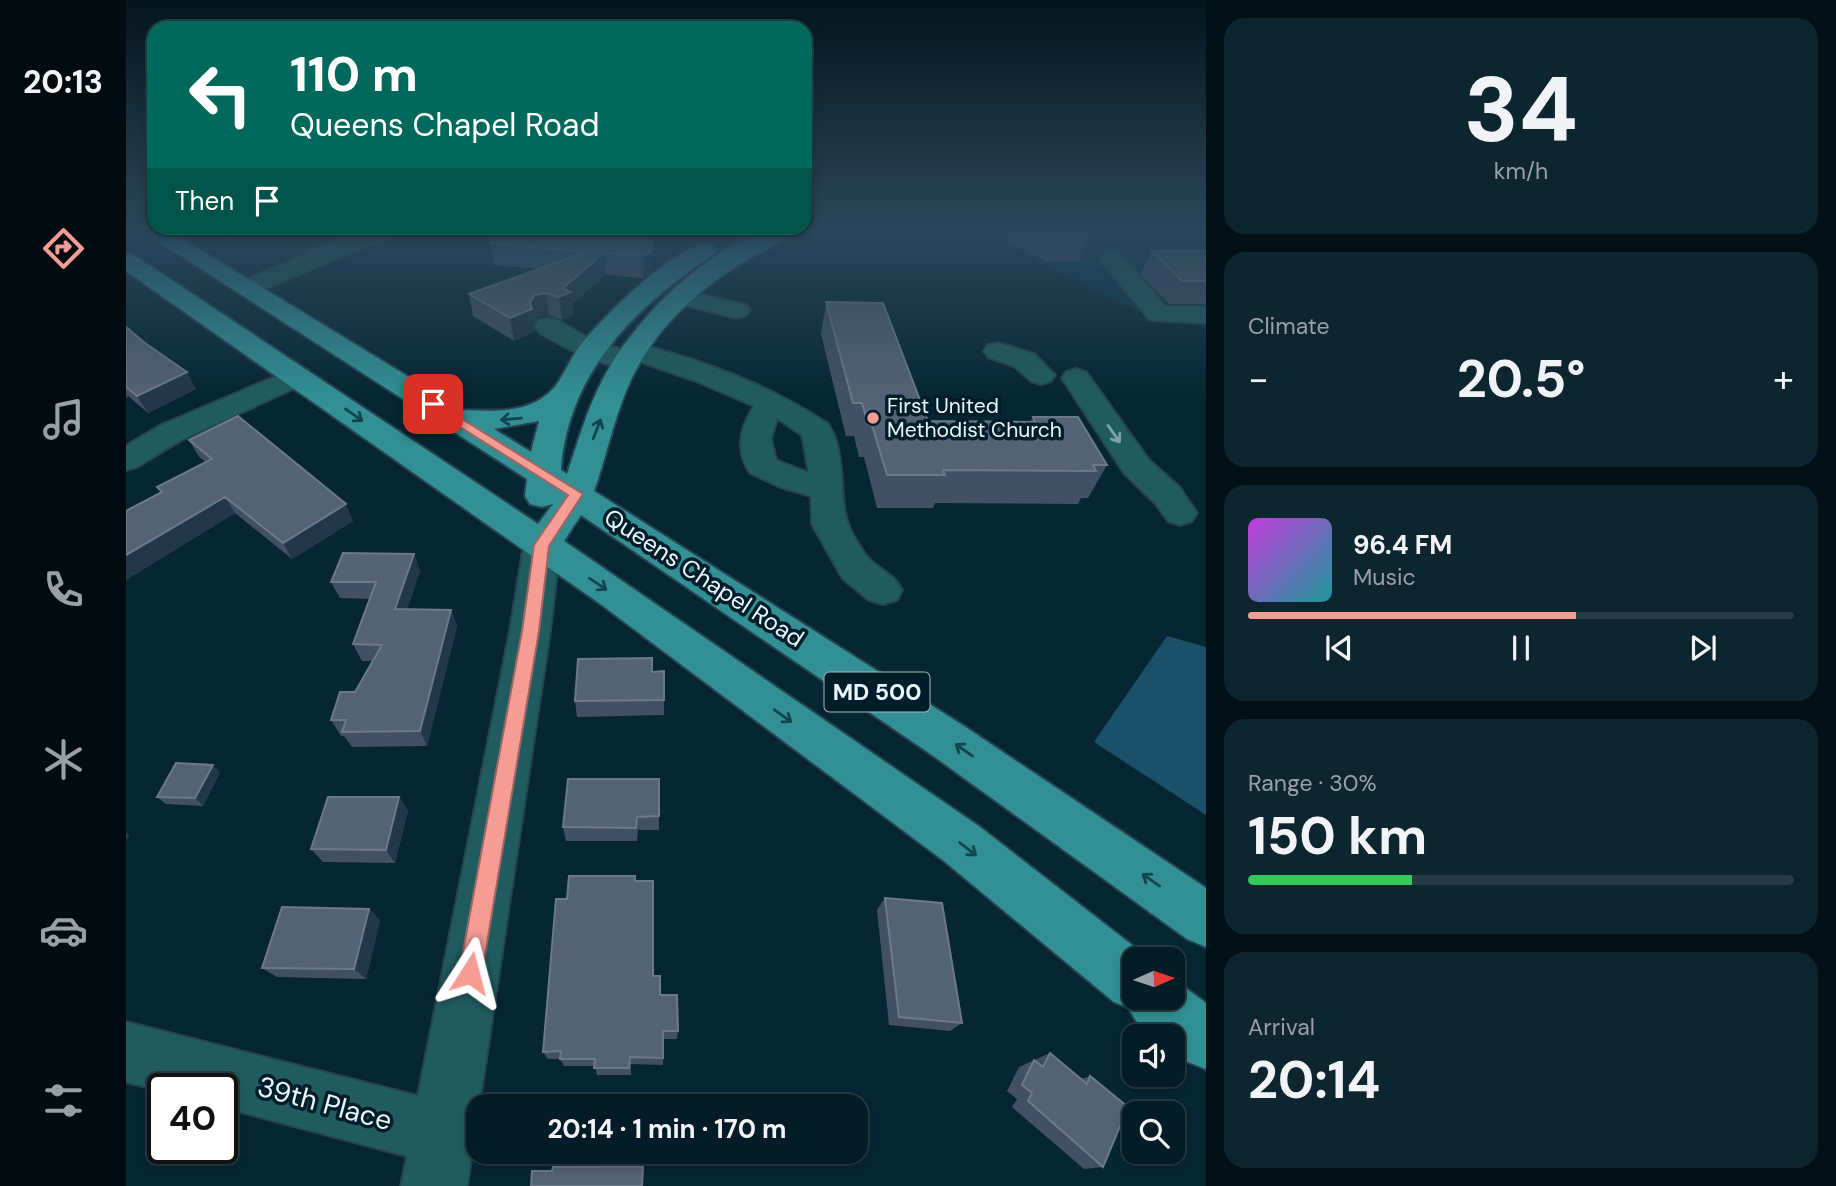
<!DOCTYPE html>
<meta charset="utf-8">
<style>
body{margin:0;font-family:"DM Sans",sans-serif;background:#0d252f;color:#f1f3f6;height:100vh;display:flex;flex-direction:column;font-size:26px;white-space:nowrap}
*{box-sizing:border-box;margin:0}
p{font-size:23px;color:#97a1a7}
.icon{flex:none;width:38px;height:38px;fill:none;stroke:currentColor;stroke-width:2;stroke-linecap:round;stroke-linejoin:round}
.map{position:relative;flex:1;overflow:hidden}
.side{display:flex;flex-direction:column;gap:18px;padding:18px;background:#020f15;width:630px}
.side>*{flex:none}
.top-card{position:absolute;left:21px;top:21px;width:665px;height:214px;border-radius:21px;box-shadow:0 4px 10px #0003,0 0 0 2px #253a44;background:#00695c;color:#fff;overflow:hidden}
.needle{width:46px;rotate:87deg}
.buttons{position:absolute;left:996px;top:947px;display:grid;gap:14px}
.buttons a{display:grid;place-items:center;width:63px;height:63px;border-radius:14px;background:#041c27;box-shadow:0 4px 10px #0003,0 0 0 2px #253a44;font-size:35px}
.speed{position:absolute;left:21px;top:1073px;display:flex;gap:14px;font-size:35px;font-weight:700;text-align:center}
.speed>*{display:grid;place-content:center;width:91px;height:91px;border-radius:50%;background:#041c27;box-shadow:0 4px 10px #0003,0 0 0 2px #253a44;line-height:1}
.speed .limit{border:4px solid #111;border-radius:10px;background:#fff;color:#111}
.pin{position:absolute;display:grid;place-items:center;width:60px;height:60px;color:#fff;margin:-30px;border-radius:14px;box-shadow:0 4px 10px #0006}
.me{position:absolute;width:77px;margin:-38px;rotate:9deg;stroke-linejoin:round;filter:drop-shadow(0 0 5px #0008)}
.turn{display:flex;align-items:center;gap:24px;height:147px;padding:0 28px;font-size:32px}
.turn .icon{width:91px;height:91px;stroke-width:2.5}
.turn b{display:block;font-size:49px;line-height:60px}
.then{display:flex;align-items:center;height:66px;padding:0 28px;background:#0003;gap:14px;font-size:26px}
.big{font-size:52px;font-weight:700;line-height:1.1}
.side .card{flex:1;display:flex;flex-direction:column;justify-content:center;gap:10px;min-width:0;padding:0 24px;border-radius:21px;background:#0d252f}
.side .dial{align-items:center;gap:0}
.dial b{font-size:91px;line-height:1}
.song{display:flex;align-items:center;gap:21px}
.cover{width:84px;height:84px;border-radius:10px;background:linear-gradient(135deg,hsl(290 70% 55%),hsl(180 70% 35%))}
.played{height:7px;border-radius:4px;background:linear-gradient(90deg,#f59c95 60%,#253a44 60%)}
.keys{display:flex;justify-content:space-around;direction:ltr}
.heat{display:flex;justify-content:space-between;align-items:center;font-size:38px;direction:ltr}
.charge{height:10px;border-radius:5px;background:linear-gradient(90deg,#34c759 30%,#253a44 0)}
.trip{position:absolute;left:340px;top:1094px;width:402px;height:70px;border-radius:21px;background:#041c27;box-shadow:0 4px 10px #0003,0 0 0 2px #253a44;font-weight:700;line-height:70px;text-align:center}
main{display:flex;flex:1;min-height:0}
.dock{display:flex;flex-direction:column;width:126px;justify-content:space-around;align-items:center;background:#020b10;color:#97a1a7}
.dock .icon{width:49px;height:49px}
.dock .active{color:#f59c95}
.dock b{font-size:32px;color:#f1f3f6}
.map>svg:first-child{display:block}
.built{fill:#083243}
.green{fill:#1a5168}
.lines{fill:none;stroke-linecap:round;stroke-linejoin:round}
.minor-casing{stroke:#264350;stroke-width:4}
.major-casing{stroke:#264350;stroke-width:4}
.minor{fill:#205c5f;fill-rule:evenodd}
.major{fill:#329094;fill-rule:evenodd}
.wall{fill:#425066}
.shaded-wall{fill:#22374b}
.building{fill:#546276;stroke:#6b798c;stroke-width:2}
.oneway{stroke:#12454f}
.oneway2{stroke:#7aa2a7}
.route{fill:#f59c95;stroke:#9f6561;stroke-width:2}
.poi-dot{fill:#f59c95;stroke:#001d2a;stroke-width:2.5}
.labels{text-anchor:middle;stroke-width:7;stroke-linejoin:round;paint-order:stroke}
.far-poi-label{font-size:21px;fill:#e9f7ff;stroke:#001d2a;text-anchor:start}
.shield{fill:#001d2a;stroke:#a3b6bf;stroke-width:2}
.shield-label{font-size:23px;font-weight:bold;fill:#e9f7ff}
.street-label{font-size:24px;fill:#e9f7ff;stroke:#001d2a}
.near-street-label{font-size:28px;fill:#e9f7ff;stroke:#001d2a}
</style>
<main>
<nav class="dock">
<b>20:13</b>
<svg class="icon active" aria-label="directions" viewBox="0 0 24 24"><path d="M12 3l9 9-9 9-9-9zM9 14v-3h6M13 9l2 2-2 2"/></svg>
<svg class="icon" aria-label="music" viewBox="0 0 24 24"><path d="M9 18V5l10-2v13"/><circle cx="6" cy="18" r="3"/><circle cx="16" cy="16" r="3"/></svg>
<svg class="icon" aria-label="phone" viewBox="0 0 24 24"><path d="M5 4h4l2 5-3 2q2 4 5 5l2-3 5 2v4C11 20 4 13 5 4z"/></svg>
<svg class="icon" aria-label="climate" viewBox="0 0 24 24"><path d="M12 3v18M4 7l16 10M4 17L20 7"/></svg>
<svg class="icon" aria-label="car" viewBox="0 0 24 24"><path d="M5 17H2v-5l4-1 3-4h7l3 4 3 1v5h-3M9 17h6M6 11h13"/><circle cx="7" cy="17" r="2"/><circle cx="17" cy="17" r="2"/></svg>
<svg class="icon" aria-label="filters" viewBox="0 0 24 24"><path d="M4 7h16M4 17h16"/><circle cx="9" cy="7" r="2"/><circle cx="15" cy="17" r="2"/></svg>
</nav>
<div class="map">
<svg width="1080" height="1186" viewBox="0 0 1080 1186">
<rect width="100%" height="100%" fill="#062634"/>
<path class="built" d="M854,232H1080V320L1031,321Z"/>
<path class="green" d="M1041,636L1080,647V815L968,742Z"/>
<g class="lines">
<g class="minor-casing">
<path id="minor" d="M234,232H265L262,237L129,293L120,295L111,293L108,288L111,283Z
M986,253L994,255L1040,307H1080V323L1024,320L974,260L978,255Z
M555,290L620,305L624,310L620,315L611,318L546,302L543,297L546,292Z
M422,318L431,320L473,344L496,349L498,345L508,343C576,360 644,385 702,424C721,452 712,497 722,524C726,535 737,553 745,561C757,571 769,576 776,590L771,600L757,604L743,600L717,579L686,524L685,496L654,487L624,473C609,449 614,429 628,406L570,381L515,362C493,380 433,344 413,332L409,326L413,320ZM651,418L676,435L683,473L650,460L645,439Z
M872,343L908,354L929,375L925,381L915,384L905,381L888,366L862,357L858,351L862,345Z
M172,367L182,370L186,376L182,382L55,440L11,467L0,470V446L33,426Z
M950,369L960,372L1022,459L1054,488L1071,513L1066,521L1054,525L1042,521L1030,504L998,473L936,378L940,372Z
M416,532L429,536L434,545L424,631L341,1186H275L281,1156L96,1107V1088H37V1091L0,1082V1022L292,1096L384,631L398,545L403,536Z"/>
</g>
<g class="major-casing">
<path id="major" d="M18,232H45L337,410C366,411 400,414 424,392C436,381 443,360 453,347C473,321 555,237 587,245L590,250L587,255C510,306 442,372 435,470L441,474C452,442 461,409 477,379C504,325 576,251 636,233C645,230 658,232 668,232L665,237C595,269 531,317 501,389C487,422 480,458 468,491L838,726L1080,888V947L1061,939L806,755L455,515L438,541L854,827L1024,959H1008V998H1046V978L1080,1003V1069L1059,1061L1046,1050V1036C1026,1036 1011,1028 1003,1008L988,1002L818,861L473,603L0,271V253L8,255L412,524L427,504L416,507L404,504L399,496L401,479ZM413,421L405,452L368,429Z"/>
</g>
<use href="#minor" class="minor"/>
<use href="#major" class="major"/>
</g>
<path class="wall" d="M92,232H123L103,239Z
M866,232H958L963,238L953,261H919Z
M526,242V263L525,272L518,278L479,275L446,304L447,315L436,320L423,315L412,317L408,323L409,331L388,341L347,316L343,294L413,269L368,265L364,243Z
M1026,251H1080V304H1043L1014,274Z
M700,302L802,421L904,422L907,417L981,465L962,498H955L952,504L809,503L807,508H751L738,457H733L728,436H720L695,334Z
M0,327L70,389L22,413L2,396L0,398Z
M63,440L227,521L166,559L109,513L3,578L35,493L31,487L80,462L73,457Z
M288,554L294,571L281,609L325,610L331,626L301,746L226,747L218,736H215L205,720L229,692L246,661H236L227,644L244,599L214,598L205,582Z
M538,671V715L451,717L449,701L526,672Z
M94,772L77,806L40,804L31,797Z
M533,779V830H512L511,841H440L437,827Z
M273,797L282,811L269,863L197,862L185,849Z
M509,881L527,976L534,995L552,1031L551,1039H537V1065L505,1064V1075H471L469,1066H438L434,1059H422L417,1052L441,899Z
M759,898L836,1023L824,1031L763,1025L751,910Z
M243,909L254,920L240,979L151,977L136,968Z
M924,1053L955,1079L964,1076L977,1167L958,1169L886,1107L891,1099L881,1091L893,1067Z"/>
<path class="shaded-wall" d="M100,232H123L103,239Z
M156,232H168L158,236Z
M526,242V263L525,272L518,278L517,256Z
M478,253L479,275L446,304L447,315L436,320L433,297L437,288Z
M420,293L423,315L412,317L408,323L409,331L388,341L384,318L409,295Z
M61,372L70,389L22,413L11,396Z
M99,497L109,513L3,578L0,581V555Z
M220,504L227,521L166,559L157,543Z
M288,554L294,571L276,626L269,609Z
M325,610L331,626L301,746L294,731Z
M87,765L94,772L77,806L69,798Z
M273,797L282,811L269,863L260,850Z
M0,832L4,835L0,841Z
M243,909L254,920L240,979L228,969Z"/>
<path class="building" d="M372,232H482L526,242L525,251L517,256L478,253L437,288L445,292L433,297L420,293L409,295L404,302L406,309L384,318L343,294L460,252L364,243Z
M916,232H958L963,238H927Z
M1026,251H1080V281H1056Z
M700,302L757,303L802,421L909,422L907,417H952L981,465H967L970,471L817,470L819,475H761L746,425L742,424L736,403H727Z
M0,327L19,343L61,372L11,396L0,387Z
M112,416L220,504L157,543L99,497L0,555V511L36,492L31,487L86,459L63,440Z
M217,553L288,554L269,609L325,610L294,731L216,732L220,720H205L214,692H229L256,645L227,644L250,582H205Z
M526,658V672L538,671V700L449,701L452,659Z
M50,763L87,765L69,798L31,797Z
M442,779H533V816L511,817L510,828L437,827Z
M202,797H273L260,850L185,849Z
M443,876H509V881H527V976H534V995H551L552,1031H537V1058L504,1057L503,1068H468L469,1059H434L435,1051L417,1052L430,899H441Z
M759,898L816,903L836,1023L773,1017Z
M156,907L243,909L228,969L136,968Z
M924,1053L961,1084L964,1076L1002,1107L977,1167L902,1101L906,1093L896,1085L908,1060L917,1067Z
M517,1166L516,1186H405L406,1171H426L427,1167Z"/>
<defs><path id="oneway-shaft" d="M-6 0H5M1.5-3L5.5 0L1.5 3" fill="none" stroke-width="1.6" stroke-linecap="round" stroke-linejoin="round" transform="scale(1.75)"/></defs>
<g class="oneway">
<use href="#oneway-shaft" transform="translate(228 415) rotate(35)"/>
<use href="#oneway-shaft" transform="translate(385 419) rotate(175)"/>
<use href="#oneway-shaft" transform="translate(471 429) rotate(-69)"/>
<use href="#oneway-shaft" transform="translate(472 584) rotate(34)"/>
<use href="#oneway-shaft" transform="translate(657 716) rotate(36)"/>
<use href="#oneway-shaft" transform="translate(838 750) rotate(-145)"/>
<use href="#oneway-shaft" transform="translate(842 849) rotate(38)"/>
<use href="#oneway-shaft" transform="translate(1025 880) rotate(-145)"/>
</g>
<use class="oneway2" href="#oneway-shaft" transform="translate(988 434) rotate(55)"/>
<linearGradient id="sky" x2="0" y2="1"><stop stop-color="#03151d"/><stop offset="0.58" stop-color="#2a475c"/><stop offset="1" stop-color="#2a475c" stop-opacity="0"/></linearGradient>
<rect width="1080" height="398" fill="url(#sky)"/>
<path class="route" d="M307,401L457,494L423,546L413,631L356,973L352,981L344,985L336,981L333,973L396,631L408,545L442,495L302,407V402Z"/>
<circle class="poi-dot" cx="747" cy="418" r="7"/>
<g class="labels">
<g class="far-poi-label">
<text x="761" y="413">First United<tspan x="761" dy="24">Methodist Church</tspan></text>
</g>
<rect class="shield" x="698.5" y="672.5" width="105" height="39" rx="5"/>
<g class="shield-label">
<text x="751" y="700">MD 500</text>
</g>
<g class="street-label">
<text transform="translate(578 578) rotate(33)" y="8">Queens Chapel Road</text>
</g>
<g class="near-street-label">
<text transform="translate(199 1103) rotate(15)" y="10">39th Place</text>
</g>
</g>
</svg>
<div class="buttons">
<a><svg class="needle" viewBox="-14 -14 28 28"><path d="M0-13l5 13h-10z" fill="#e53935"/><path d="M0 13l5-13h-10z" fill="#97a1a7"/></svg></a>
<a><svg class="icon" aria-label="sound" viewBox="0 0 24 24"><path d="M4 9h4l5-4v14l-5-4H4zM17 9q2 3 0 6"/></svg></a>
<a><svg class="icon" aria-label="search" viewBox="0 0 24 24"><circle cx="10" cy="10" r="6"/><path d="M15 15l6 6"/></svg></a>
</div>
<div class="speed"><div class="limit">40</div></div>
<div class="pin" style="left:307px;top:404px;background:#d93025"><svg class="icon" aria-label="arrive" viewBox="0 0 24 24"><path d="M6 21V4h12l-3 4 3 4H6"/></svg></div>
<svg class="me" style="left:344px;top:973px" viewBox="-20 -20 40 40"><path d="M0-17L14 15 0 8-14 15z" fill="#f59c95" stroke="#fff" stroke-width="4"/></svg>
<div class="trip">20:14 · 1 min · 170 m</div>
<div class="top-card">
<div class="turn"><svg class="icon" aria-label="left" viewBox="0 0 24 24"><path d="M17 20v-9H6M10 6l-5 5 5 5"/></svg><div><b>110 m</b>Queens Chapel Road</div></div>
<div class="then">Then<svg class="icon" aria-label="arrive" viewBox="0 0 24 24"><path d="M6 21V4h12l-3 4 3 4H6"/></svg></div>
</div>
</div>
<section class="side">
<div class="card dial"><b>34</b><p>km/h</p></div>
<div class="card"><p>Climate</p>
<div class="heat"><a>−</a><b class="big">20.5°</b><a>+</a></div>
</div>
<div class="card">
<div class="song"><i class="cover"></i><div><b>96.4 FM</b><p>Music</p></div></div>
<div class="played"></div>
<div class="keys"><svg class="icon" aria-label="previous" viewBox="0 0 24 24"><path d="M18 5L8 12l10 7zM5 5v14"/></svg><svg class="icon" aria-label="pause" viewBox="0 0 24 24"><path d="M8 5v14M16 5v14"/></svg><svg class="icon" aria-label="next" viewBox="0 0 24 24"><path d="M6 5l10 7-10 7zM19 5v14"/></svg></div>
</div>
<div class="card"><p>Range · 30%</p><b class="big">150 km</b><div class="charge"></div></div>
<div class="card"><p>Arrival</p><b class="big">20:14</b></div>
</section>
</main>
